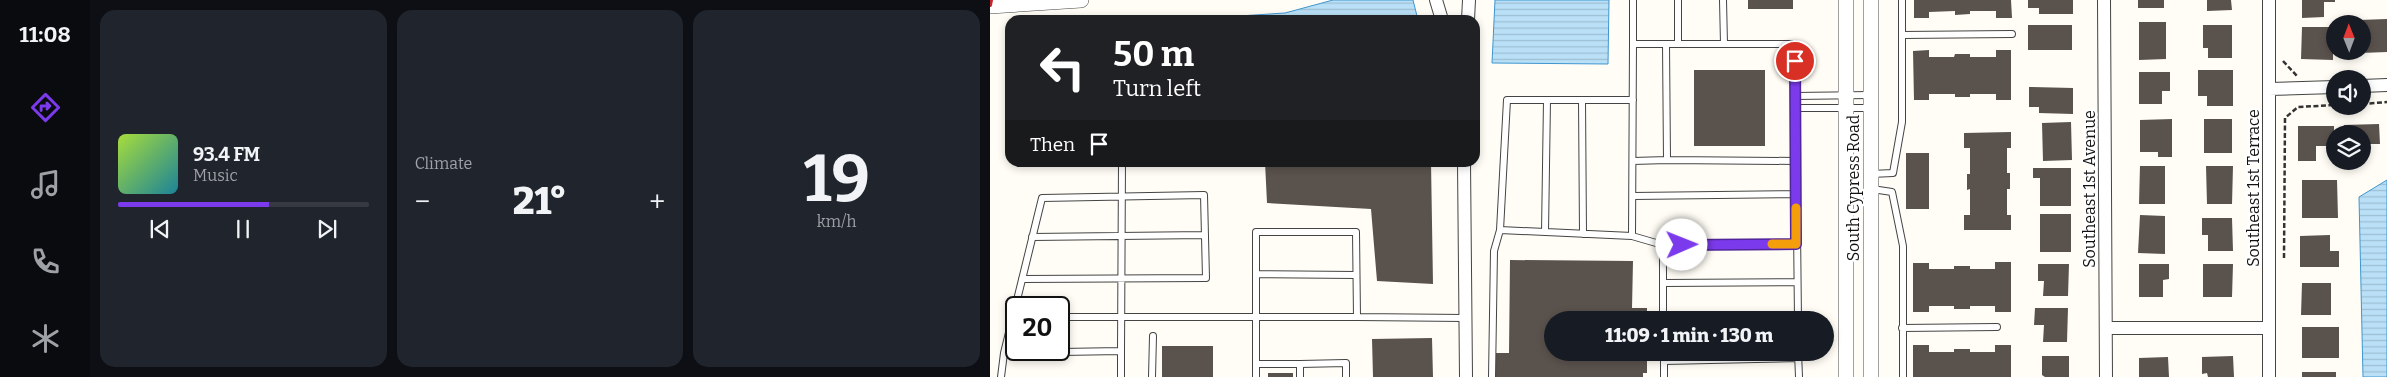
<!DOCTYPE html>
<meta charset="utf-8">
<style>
body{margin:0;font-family:Bitter,serif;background:#20242c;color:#f1f3f6;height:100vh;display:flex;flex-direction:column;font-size:19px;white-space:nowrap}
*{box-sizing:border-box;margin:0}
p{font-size:16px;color:#9ea1a6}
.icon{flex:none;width:28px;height:28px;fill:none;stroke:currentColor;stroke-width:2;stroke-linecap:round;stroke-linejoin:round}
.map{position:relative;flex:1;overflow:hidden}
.panel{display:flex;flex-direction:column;gap:10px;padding:10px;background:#0d0f14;width:900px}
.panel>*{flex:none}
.hud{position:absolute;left:15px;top:15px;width:475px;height:152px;border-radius:15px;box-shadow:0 2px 8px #0003;background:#202124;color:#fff;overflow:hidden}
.needle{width:32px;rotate:359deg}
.fabs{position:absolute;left:1336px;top:15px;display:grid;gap:10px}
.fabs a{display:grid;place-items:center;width:45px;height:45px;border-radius:50%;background:#171b24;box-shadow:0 2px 8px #0003;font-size:25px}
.speed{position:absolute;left:15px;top:296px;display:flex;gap:10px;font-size:25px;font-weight:700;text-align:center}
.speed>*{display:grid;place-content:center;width:65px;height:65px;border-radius:50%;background:#171b24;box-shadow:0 2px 8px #0003;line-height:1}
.speed .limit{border:2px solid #111;border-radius:8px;background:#fff;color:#111}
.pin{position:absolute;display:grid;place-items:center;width:42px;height:42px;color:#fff;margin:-21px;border:2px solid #fff;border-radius:50%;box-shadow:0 1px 5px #0007}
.me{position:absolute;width:55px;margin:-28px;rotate:89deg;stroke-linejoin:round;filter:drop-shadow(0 0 4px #0008)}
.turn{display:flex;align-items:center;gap:18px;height:105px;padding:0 25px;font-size:22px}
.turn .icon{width:65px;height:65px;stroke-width:2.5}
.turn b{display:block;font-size:35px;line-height:42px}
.then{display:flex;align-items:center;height:48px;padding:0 25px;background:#0003;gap:10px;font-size:19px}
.big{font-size:38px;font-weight:800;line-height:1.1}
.panel .tile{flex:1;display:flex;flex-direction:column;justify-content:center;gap:8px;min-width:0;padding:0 18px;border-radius:15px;background:#20242c}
.panel .dial{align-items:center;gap:0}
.dial b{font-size:65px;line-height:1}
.song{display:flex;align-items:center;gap:15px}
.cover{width:60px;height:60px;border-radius:8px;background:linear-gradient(135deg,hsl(80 70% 55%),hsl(190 70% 35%))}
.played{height:5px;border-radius:2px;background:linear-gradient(90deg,#7c3aed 60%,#363941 60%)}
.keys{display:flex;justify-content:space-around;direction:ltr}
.heat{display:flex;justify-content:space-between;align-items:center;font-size:28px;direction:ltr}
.panel .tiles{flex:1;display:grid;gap:10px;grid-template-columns:repeat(3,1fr)}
.trip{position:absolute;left:554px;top:311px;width:290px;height:50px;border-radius:25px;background:#171b24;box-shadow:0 2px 8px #0003;font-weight:800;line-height:50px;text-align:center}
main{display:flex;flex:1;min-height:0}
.tabs{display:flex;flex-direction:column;width:90px;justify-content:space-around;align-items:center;background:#090b0e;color:#9ea1a6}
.tabs .icon{width:35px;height:35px}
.tabs .selected{color:#7c3aed}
.tabs b{font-size:22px;color:#f1f3f6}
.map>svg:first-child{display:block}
.water{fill:url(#water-rules);stroke:#3f96cf}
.building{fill:#5a524d}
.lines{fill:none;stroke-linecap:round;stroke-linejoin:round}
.service-casing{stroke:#444;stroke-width:8}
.minor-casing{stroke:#444;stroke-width:14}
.tertiary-casing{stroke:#444;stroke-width:16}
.path{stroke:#333;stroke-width:2.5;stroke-dasharray:5 2.5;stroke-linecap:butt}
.service{stroke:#fff;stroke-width:6}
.minor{stroke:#fff;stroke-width:12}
.tertiary{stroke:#fff;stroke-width:15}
.rail{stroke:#c4262e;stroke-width:4}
.route-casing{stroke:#51269a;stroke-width:12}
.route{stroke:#7c3aed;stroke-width:9}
.slow{stroke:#f59e0b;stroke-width:9}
.labels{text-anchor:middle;stroke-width:5;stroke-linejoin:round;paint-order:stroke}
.street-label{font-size:16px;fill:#111;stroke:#fff}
</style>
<main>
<nav class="tabs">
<b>11:08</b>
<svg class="icon selected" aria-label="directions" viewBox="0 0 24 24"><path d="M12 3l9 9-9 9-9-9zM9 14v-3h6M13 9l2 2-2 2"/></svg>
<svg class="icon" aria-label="music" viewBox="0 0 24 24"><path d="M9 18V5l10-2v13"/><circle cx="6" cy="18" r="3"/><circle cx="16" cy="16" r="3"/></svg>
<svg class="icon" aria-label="phone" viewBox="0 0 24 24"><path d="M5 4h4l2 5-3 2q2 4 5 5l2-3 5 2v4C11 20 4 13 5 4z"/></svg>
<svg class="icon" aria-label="climate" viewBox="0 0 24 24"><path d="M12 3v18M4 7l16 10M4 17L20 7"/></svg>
</nav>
<section class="panel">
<div class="tiles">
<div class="tile">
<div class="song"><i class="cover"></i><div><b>93.4 FM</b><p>Music</p></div></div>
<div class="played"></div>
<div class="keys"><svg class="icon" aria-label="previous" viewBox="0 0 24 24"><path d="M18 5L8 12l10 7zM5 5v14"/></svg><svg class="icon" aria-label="pause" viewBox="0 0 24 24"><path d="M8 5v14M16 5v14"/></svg><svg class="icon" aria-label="next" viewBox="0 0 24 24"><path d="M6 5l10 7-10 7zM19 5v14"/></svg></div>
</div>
<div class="tile"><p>Climate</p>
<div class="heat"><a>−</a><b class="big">21°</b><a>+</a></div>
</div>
<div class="tile dial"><b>19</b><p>km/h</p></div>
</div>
</section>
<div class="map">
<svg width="1397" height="377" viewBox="0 0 1397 377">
<defs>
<pattern id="water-rules" width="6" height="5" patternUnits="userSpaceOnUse" patternTransform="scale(1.25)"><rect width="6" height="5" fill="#b9e0f7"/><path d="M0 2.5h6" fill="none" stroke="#9ebfd3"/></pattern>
</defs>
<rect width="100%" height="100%" fill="#fffdf5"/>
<path class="water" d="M343,0H423L428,20H126L204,19L295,13Z
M505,0H619L618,64L502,63Z
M1397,180V377H1373L1369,197Z"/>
<path class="building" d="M758,0H803V9H758Z
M924,0H1021L1022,18H1006V11H980V14L965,15V11L939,12V18H924Z
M1038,0H1083V14H1049V8H1038Z
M1148,0H1174V8H1148Z
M1217,0H1241L1242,10L1217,11Z
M1312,0H1345V2H1334V17L1312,18Z
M1397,19V52L1370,53V51H1372V24H1369V20Z
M1149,22H1176V59L1149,60Z
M1038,25H1082V50H1038Z
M1213,25H1242V58H1218V48H1213Z
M1312,27H1343V60L1311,59Z
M939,50V57H964L965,54H980V57H1006V50H1021V100H1006V94H980V97H965V94H939V100H924L923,51Z
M704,70H775V146H704Z
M1208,70H1243V106H1217V96H1208Z
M1149,72H1180V91H1172V104H1149Z
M1039,87L1083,88V114L1049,113V107H1039Z
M1182,119V157H1168V152H1150V120Z
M1214,119H1242V153H1214Z
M1081,122L1082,160L1053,161L1052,123Z
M1389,124L1390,144H1372V134H1354V125Z
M1308,126H1344V146H1326V161H1308Z
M1021,132V148H1017V173H1020V189H1017V215H1021V230H974V215H980V189L977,190V174H980V148H974V133Z
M916,153H939V209H916Z
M1355,161H1371V166L1355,167Z
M275,162H441L443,284L387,281L381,209L277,203Z
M1150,166H1175V204H1149Z
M1216,166H1243L1242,204H1217Z
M1043,168H1081V206H1050V178H1043Z
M1312,180H1347L1348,218H1312Z
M1050,214H1081V252H1050Z
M1150,215L1175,216V254L1148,253Z
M1212,218H1242L1243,251H1218V235H1212Z
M1340,235V251H1349V267H1310V236Z
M520,260L643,261L642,308H657V320H562V352H657V373H653V377H505V353H519Z
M1005,262H1021V312H1005V306H980V309H964V306H939V312H923V263H939V269H964V266H980V269H1005Z
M1048,264H1079L1078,296H1053L1054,281H1048Z
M1149,264H1179V279L1173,280V297H1149Z
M1213,264H1243L1242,297H1213Z
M1312,283H1341V315H1311Z
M1045,308H1078L1077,342H1053L1054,325H1044Z
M1312,327H1349V358H1312Z
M442,338L443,377H383L382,339Z
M923,345H939V352H964V349H980V352H1005V345H1021V377H923Z
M172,346H223V377H172Z
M1052,356H1079V377H1055L1052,375Z
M1243,356L1244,377H1218L1217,373L1212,374V357Z
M1178,357L1179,377H1149V358Z
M1312,372H1346V377H1312Z
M278,373H303V377H278Z"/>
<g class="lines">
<g class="service-casing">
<path id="service" d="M643,0V44H688
M688,0V44H805L808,320
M733,0L734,44
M912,35L1022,34
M676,44L677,160L806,161
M805,96L880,95
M592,100L593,234
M643,100H517L510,230L642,236L643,44
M805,108H881
M643,161L677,160
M881,174L903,173L912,122V0
M882,189L902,192L913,246V377
M643,196L806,194
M555,232L557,100
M642,236L673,245
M42,237L215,235
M266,274L366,275
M673,283L807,282
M69,317H367L366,232H266V377
M367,317L475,318
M673,320V245L806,244
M734,320L808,319
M912,328L1007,327
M131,351V377
M674,352V377
M808,352L809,377
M14,353L131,351L132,162
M674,361L809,358
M266,364H310V377
M310,364L356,363V377
M11,377L14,353L52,198L214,195L216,278L32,279
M162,377L163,336
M502,377L504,251L510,230"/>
</g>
<g class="minor-casing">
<path id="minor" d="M446,0L452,20
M1114,0L1116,377
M1279,0V377
M478,20L479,0
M1372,86L1397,85
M1279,89L1345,87
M474,162L476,377
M1116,328H1279"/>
</g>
<g class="tertiary-casing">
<path id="tertiary" d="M0,6L91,0
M856,377V0
M881,377V0"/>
</g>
<path class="path" d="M1293,61L1307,76
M1350,74H1367
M1372,104L1397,102
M1294,258L1295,118L1308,107L1345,105"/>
<use href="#service" class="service"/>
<use href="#minor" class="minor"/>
<use href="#tertiary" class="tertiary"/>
<path class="rail" d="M0,5L1,0"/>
</g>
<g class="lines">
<g class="route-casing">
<path id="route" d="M692,245L806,244L805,61"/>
</g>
<use href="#route" class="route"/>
<path class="slow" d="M782,244H806V208"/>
</g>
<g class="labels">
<g class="street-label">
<text transform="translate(863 188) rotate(-90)" y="6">South Cypress Road</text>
<text transform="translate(1263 188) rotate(-90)" y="6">Southeast 1st Terrace</text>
<text transform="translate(1099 189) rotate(-90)" y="6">Southeast 1st Avenue</text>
</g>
</g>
</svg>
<div class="fabs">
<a><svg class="needle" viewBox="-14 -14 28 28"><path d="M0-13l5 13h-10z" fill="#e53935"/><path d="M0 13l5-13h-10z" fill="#9ea1a6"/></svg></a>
<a><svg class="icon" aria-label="sound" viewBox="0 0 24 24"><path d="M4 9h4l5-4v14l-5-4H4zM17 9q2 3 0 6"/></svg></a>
<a><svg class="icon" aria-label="layers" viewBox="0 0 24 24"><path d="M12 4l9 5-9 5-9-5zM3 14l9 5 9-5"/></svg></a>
</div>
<div class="speed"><div class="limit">20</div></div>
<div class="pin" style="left:805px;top:61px;background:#d93025"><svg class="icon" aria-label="arrive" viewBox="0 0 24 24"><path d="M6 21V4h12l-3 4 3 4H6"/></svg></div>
<svg class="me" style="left:692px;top:245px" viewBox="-20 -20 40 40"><circle r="19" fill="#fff"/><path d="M0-13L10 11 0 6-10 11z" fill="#7c3aed"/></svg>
<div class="trip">11:09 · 1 min · 130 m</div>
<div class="hud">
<div class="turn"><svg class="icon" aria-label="left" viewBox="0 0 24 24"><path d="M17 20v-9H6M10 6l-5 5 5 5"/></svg><div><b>50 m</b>Turn left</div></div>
<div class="then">Then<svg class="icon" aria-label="arrive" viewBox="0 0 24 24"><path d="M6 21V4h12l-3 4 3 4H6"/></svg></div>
</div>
</div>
</main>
